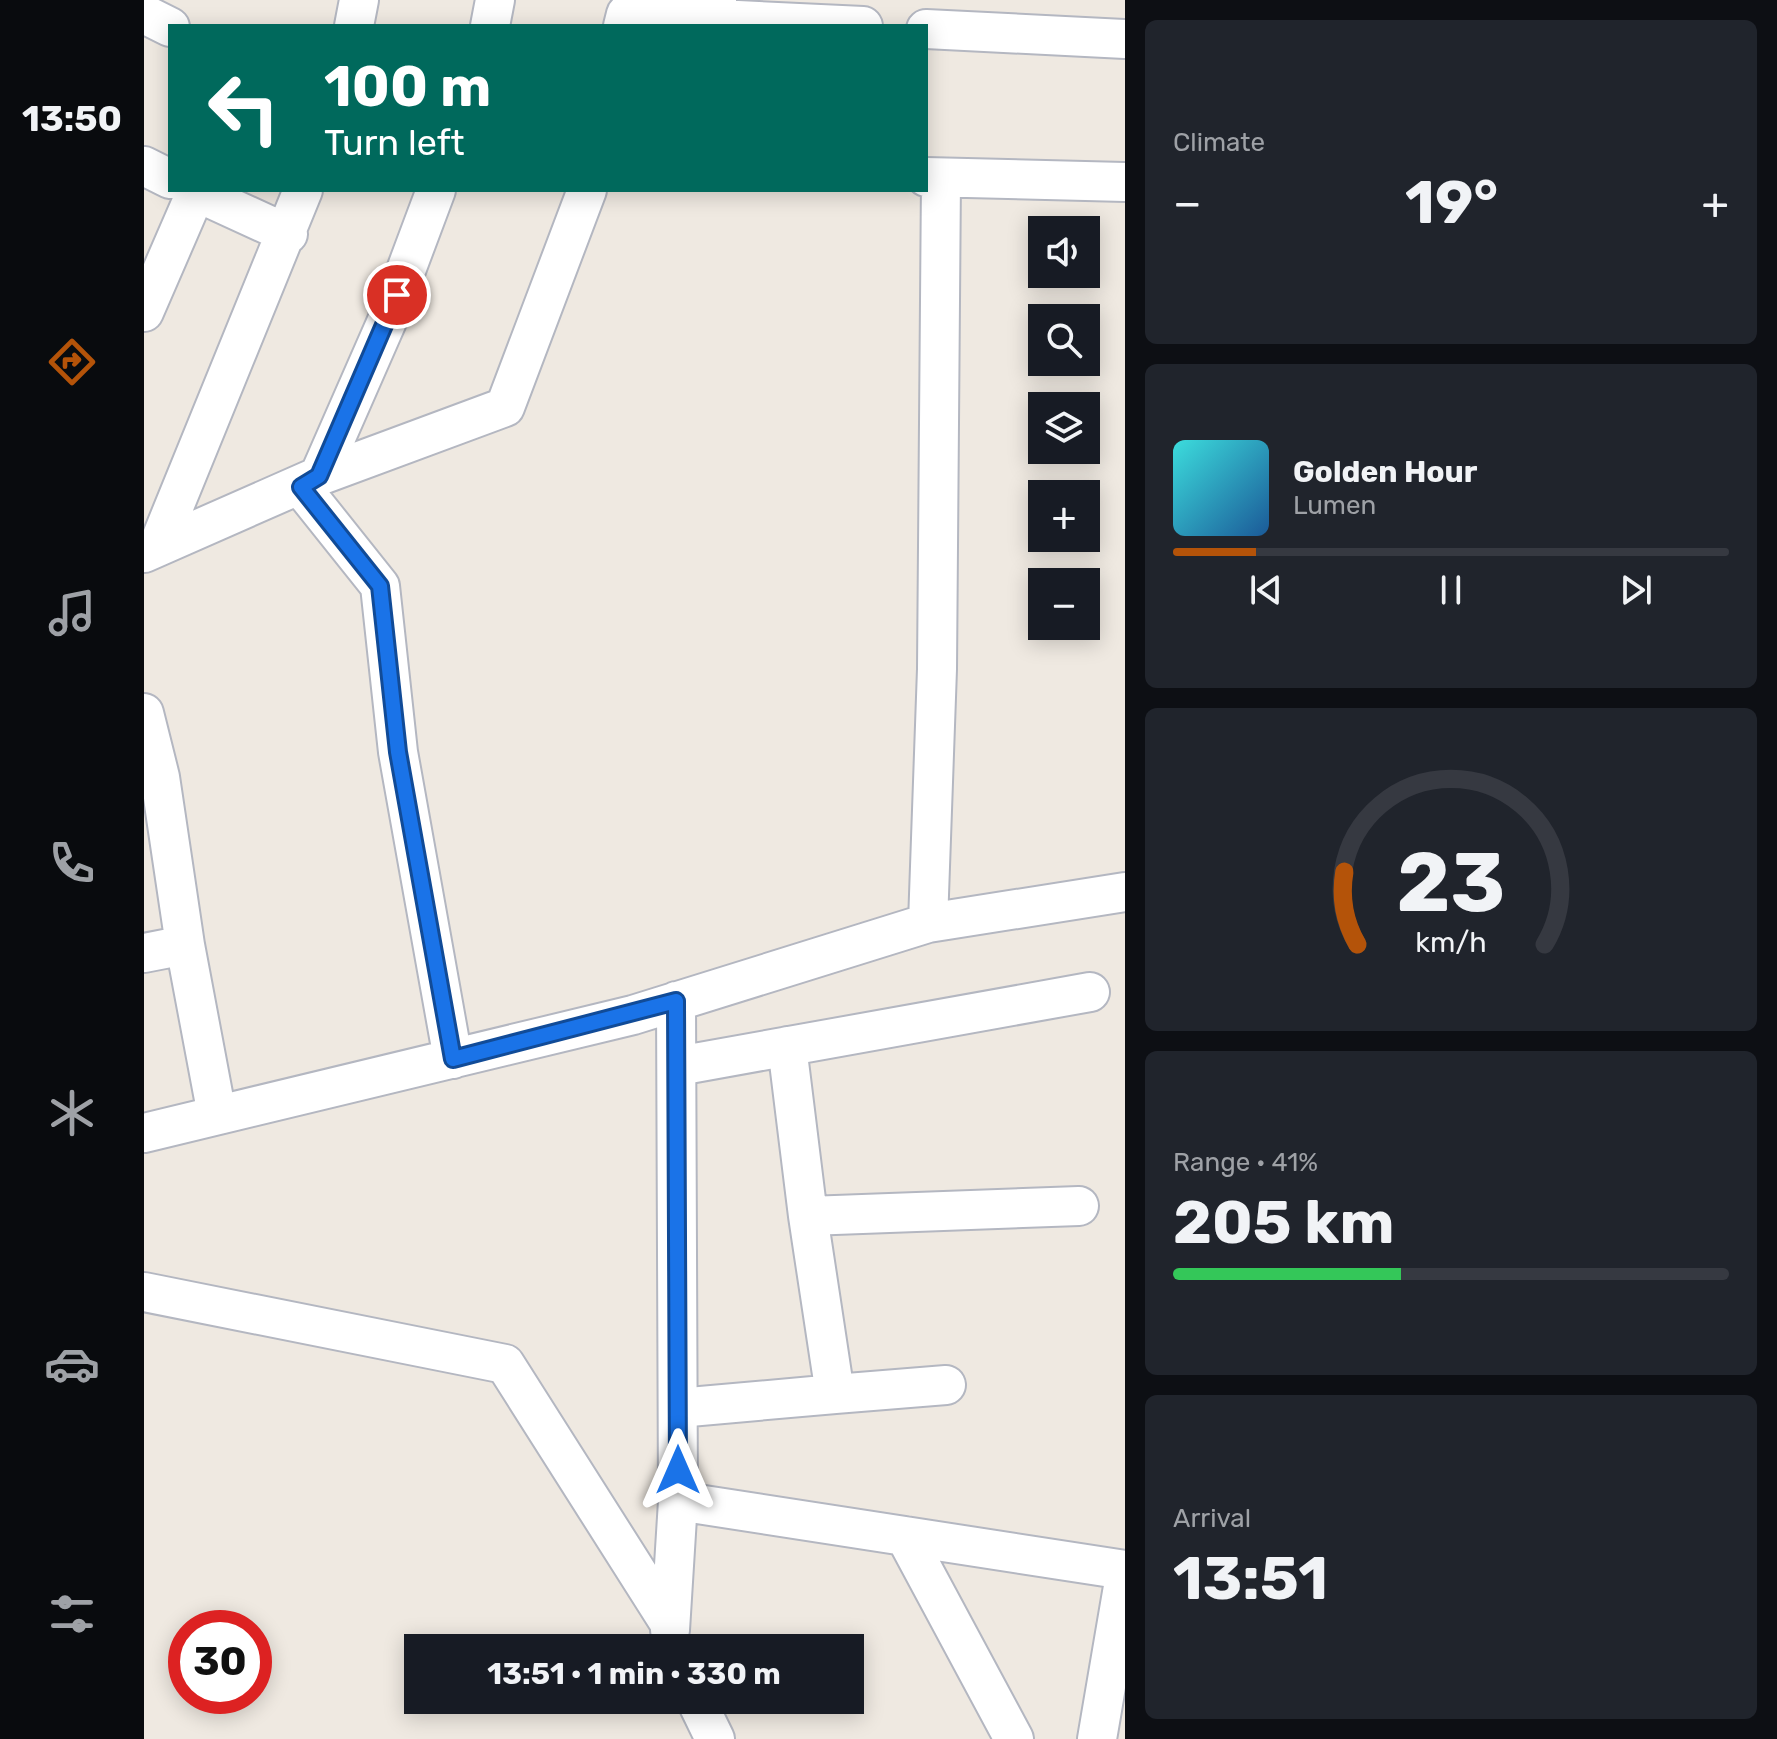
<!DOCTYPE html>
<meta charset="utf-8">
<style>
body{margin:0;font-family:Rubik,sans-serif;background:#20242c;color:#f1f3f6;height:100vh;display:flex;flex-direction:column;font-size:30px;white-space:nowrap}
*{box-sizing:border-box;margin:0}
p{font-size:26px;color:#9ea1a6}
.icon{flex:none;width:44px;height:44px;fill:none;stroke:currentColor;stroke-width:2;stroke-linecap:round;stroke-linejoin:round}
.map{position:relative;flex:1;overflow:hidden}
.sheet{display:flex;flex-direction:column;gap:20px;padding:20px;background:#0d0f14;width:652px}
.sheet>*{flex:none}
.hud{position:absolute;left:24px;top:24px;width:760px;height:168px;border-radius:0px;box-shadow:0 4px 20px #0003;background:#00695c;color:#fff;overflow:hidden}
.controls{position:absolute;left:884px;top:216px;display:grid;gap:16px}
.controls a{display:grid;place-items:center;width:72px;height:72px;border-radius:0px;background:#171b24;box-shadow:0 4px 20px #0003;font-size:40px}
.speed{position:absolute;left:24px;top:1610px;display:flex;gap:16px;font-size:40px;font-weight:700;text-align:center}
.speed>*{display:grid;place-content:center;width:104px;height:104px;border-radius:50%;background:#171b24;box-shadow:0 4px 20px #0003;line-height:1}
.speed .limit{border:12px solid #d22;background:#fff;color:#111}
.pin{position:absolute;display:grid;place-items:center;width:68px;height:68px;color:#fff;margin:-34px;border:4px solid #fff;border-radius:50%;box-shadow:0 2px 8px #0007}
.me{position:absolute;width:88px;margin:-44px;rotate:0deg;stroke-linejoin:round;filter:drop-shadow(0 0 6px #0008)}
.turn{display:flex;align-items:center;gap:28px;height:168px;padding:0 24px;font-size:36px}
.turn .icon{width:104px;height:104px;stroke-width:2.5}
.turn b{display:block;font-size:56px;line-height:68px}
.big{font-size:60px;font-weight:700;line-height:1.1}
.sheet .tile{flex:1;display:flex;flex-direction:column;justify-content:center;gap:12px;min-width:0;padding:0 28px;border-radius:12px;background:#20242c}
.sheet .dial{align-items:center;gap:0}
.dial svg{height:208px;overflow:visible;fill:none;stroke:#363941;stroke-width:7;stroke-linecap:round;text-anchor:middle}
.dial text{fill:#f1f3f6;stroke:none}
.song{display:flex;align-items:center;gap:24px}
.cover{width:96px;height:96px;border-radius:12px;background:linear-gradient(135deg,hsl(180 70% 55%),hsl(210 70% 35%))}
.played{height:8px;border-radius:4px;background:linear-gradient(90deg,#b45309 15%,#363941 15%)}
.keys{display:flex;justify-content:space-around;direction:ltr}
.heat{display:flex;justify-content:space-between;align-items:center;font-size:44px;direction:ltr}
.charge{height:12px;border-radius:6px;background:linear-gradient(90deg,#34c759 41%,#363941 0)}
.trip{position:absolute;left:260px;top:1634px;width:460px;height:80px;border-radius:0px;background:#171b24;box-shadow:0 4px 20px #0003;font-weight:700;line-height:80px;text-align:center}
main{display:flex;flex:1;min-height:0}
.tabs{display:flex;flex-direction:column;width:144px;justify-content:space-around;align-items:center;background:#090b0e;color:#9ea1a6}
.tabs .icon{width:56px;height:56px}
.tabs .on{color:#b45309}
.tabs b{font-size:36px;color:#f1f3f6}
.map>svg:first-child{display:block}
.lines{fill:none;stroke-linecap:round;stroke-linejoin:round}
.minor-casing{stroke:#b4b7c1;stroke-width:42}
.minor{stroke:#fff;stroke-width:38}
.route-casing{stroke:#114b97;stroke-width:20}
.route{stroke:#1a73e8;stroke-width:14}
</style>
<main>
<nav class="tabs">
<b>13:50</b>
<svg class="icon on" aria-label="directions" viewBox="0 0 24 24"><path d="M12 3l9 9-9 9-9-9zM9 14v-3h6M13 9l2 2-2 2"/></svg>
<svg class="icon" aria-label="music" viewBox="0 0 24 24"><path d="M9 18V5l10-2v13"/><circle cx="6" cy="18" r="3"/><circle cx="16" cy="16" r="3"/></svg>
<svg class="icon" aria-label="phone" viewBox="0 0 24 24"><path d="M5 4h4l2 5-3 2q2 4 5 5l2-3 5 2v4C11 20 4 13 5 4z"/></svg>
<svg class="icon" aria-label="climate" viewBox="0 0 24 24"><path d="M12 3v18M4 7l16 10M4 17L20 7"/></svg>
<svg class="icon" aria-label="car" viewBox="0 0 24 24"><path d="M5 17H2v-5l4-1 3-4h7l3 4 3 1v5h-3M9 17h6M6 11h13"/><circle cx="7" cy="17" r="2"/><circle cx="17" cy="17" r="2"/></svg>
<svg class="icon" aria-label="filters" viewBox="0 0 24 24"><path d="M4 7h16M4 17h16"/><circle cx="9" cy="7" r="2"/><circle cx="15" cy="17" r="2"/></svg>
</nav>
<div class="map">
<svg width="981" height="1739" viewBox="0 0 981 1739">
<rect width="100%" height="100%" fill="#efe9e1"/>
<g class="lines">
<g class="minor-casing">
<path id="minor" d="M573,0V19L719,26
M0,14L26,27
M210,26L215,0
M346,26L351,0
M479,26L482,14L573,19V26
M782,29L981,39
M0,166L26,179
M782,177L981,182
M48,190L144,234
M0,312L52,192
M175,476L243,321L292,190
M157,487L236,586L254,752L309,1059
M14,546L159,190
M0,553L175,476L361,407L443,190
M0,713L16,777L41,945L0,953
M784,923L981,892
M41,945L73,1115
M643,1046L664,1216
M534,1066L946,992
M0,1133L489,1015L784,923L793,669L797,178
M0,1292L361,1364L526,1624
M691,1394L802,1385
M534,1408L691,1394L664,1216L935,1206
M534,1501L981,1570
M761,1536L870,1739
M526,1630L534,1501L532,1001
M552,1700L571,1739
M953,1739L981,1575"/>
</g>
<use href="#minor" class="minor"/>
</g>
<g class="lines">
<g class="route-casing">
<path id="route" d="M253,295L175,476L157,487L236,586L254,752L309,1059L532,1001L534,1470"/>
</g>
<use href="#route" class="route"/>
</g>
</svg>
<div class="controls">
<a><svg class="icon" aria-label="sound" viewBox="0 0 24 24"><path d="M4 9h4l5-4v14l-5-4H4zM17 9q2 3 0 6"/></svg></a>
<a><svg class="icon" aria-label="search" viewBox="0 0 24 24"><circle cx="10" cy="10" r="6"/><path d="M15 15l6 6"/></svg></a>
<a><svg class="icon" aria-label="layers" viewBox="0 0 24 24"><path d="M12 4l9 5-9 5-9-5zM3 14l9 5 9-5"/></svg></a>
<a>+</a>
<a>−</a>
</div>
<div class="speed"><div class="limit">30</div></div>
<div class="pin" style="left:253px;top:295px;background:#d93025"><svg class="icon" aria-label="arrive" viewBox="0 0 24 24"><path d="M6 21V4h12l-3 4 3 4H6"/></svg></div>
<svg class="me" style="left:534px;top:1470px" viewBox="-20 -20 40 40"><path d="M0-17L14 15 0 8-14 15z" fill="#1a73e8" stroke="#fff" stroke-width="4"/></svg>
<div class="trip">13:51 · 1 min · 330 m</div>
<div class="hud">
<div class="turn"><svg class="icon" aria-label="left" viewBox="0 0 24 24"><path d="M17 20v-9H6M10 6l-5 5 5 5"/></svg><div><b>100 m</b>Turn left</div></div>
</div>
</div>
<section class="sheet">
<div class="tile"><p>Climate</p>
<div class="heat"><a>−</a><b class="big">19°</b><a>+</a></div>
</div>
<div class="tile">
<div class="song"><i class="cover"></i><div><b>Golden Hour</b><p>Lumen</p></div></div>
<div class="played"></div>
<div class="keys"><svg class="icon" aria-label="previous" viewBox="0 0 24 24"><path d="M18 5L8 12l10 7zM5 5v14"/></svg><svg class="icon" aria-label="pause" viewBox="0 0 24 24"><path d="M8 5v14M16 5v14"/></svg><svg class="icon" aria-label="next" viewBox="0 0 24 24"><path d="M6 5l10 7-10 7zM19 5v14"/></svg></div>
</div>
<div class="tile dial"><svg viewBox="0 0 100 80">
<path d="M14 69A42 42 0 1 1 86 69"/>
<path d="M14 69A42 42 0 0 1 9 41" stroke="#b45309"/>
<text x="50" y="56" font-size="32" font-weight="700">23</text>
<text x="50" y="72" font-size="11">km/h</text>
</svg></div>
<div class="tile"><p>Range · 41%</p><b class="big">205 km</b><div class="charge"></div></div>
<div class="tile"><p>Arrival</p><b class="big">13:51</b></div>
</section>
</main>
